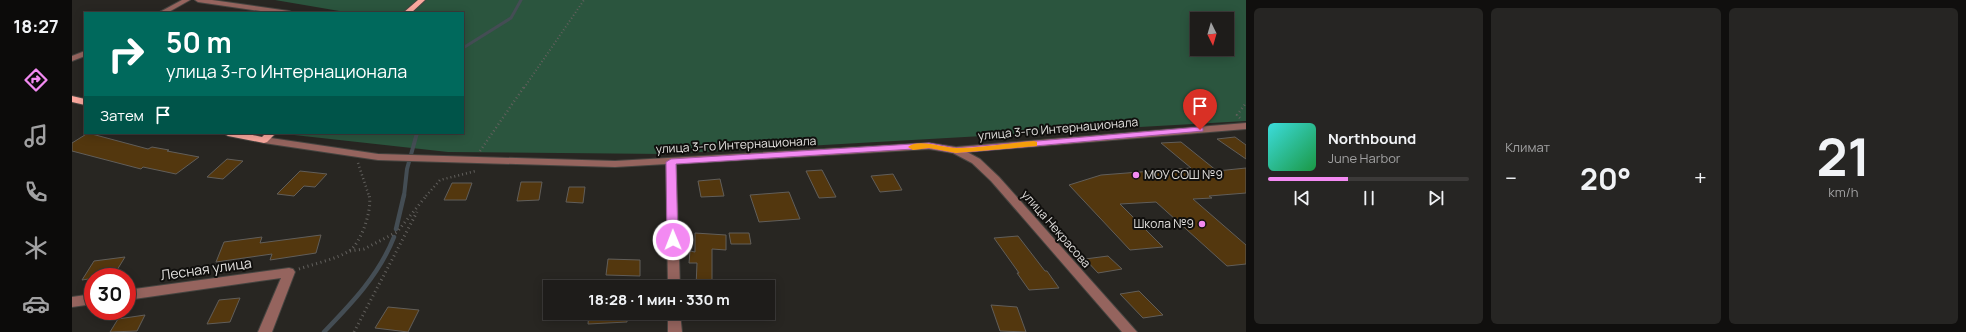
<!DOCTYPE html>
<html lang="ru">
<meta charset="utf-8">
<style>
body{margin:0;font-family:Manrope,sans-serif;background:#262523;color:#f1f3f6;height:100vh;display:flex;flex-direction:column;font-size:15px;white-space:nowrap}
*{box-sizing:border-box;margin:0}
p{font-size:13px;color:#a1a1a2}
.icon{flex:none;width:22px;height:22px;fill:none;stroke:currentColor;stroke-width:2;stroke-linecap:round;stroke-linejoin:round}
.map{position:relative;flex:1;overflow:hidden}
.side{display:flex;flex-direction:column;gap:8px;padding:8px;background:#100f0e;width:720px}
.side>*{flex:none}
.top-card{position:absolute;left:12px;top:12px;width:380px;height:122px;border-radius:0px;box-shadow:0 2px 10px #0003,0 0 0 1px #3c3a39;background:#00695c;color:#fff;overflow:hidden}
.needle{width:26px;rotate:175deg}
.controls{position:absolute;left:1118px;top:12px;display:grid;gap:8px}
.controls a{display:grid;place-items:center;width:44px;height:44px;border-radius:0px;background:#1e1c1a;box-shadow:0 2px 10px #0003,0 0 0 1px #3c3a39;font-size:20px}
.speed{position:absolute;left:12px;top:268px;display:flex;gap:8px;font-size:20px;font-weight:700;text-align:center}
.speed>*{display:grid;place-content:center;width:52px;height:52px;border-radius:50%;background:#1e1c1a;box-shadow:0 2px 10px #0003,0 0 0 1px #3c3a39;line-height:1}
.speed .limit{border:6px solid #d22;background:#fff;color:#111}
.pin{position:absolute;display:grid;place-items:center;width:34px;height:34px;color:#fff;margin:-41px -17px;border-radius:50% 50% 50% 0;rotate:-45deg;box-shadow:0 0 4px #0007}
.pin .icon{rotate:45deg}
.me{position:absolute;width:44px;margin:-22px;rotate:359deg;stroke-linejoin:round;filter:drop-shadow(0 0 3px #0008)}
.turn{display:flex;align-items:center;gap:14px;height:84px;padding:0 16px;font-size:18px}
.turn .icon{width:52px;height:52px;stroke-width:2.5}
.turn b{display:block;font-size:28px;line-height:34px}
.then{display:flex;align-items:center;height:38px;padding:0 16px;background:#0003;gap:8px;font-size:15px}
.big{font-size:30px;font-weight:700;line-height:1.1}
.side .tile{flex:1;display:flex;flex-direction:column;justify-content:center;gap:6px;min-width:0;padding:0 14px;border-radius:6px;background:#262523}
.side .dial{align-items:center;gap:0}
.dial b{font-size:52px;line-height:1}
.song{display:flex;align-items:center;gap:12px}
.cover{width:48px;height:48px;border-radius:6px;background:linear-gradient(135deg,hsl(180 70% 55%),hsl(140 70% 35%))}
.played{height:4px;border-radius:2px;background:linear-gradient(90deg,#f38af2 40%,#3c3a39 40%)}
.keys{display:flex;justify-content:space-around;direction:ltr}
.heat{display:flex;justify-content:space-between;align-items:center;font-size:22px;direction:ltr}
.side .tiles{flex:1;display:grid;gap:8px;grid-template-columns:repeat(3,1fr)}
.trip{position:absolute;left:471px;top:280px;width:232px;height:40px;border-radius:0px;background:#1e1c1a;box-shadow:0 2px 10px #0003,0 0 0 1px #3c3a39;font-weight:700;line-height:40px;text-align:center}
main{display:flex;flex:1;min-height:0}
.tabs{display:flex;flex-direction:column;width:72px;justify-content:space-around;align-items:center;background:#0c0b0a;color:#a1a1a2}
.tabs .icon{width:28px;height:28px}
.tabs .on{color:#f38af2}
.tabs b{font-size:18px;color:#f1f3f6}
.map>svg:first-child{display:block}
.green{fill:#2b553e;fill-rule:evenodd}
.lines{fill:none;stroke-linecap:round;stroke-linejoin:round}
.stream-far2{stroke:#444d54;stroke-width:3}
.stream-far1{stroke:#444d54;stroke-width:4}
.stream{stroke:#444d54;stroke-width:4.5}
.building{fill:#53370e;stroke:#615e5a}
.minor-casing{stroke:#464440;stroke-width:2}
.major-casing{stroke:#464440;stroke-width:2}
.path-far2{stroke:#62605d;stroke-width:2;stroke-dasharray:1 2.5;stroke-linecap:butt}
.path-far1{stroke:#62605d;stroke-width:2.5;stroke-dasharray:1 3;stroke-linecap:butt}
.path{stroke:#62605d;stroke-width:3;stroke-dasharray:1 3.5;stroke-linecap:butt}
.minor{fill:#95645e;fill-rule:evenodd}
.major{fill:#faa89e;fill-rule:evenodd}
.route{fill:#f38af2;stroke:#9e5a9d}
.slow{fill:#f59e0b}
.poi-dot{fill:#f38af2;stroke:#100f0d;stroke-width:1.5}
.labels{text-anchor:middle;stroke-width:4;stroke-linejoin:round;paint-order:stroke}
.street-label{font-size:12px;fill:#e1dfdd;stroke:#100f0d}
.poi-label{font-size:12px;fill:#e1dfdd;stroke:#100f0d;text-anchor:start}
.near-street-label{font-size:14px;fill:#e1dfdd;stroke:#100f0d}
</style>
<main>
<nav class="tabs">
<b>18:27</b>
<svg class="icon on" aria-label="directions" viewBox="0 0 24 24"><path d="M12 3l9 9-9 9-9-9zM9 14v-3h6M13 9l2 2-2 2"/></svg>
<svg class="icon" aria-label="music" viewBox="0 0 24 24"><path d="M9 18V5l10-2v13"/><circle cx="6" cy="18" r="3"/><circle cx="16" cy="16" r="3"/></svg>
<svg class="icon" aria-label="phone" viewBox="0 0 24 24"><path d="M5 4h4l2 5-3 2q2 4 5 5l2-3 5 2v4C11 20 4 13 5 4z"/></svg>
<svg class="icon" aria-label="climate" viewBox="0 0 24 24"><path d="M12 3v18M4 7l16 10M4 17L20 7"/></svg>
<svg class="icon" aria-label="car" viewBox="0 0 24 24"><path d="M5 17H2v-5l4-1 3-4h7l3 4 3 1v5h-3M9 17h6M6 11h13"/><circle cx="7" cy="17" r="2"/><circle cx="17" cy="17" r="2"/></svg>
</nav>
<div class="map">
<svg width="1174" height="332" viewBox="0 0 1174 332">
<rect width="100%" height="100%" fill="#282622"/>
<path class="green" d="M203,0H1174V121L593,154L376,152L204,133H391V13H279ZM1125,19H1155V49H1125Z"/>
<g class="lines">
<path class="stream-far2" d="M391,48L439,18L449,0"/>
<path class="stream-far1" d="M332,196L335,169L345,133"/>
<path class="stream" d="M324,229L332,195
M252,332C280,303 307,275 322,237"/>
</g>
<path class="building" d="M16,133L76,149L80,147L97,150L95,151L127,157L104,174L71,167L69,169L0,151V143Z
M1163,137L1174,145V159L1145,139Z
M1109,142L1145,171L1174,168V193L1137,196L1140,198L1121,199L1174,245V264L1155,266L1084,202L1048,204L1091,247L1058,250L997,185L1029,175L1119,168L1089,143Z
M155,159L171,161L151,179L135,177Z
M750,170L764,197L747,198L734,171Z
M228,171L255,174L243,187L232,186L222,196L205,194Z
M821,174L830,190L808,192L799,176Z
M648,179L652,196L629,197L626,181Z
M449,182H470L467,200L445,201Z
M380,183H400L394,200H372Z
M497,187H513L511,203L494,202Z
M717,192L728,219L687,222L678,195Z
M623,233L654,235V250L640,249V287H624L625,263H617L618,251L623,252Z
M657,233H677L679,244H659Z
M249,235L244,253L198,260L200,254L144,262L152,242L190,237L188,243Z
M946,236L973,271H975L987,288L957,290L945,273H947L922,238Z
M1036,256L1050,269L1026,273L1013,259Z
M53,257L42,275L10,280L22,261Z
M536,259L568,260V276L534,275Z
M1067,291L1091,315L1071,318L1048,294Z
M168,298L158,322L135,324L147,300Z
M919,305L945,307L954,332L928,331Z
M316,307L347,310L336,332L303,328Z
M517,313H555V322L516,324Z
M73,315L65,331L38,332L46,319Z"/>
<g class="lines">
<g class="minor-casing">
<path id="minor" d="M110,0H118L95,13H86Z
M123,0H140L217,11L221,13H202L126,2Z
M13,51V56L0,61V56Z
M1174,123V129L895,152L908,159L927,177L1065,332H1050L919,181L900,163L881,153L857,149L604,164L608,287H596L594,164L543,167L306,160L192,143L187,140L192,137L306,154L543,161L857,143L884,147Z
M217,268L221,269L223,272L200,332H186L209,278L55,300V290Z
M21,294V304L0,307V297Z
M596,313H608L610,332H596Z"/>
</g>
<g class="major-casing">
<path id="major" d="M346,0H353L339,13H331Z
M0,96L13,99V105L0,102Z
M151,133H171L190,137L194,133H204L195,142L192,143L156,136Z"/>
</g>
<path class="path-far2" d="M452,88L512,0"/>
<path class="path-far1" d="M1168,118L1165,115L1174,103
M408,151L452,87
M286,163L297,196
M354,196L368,180L404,171"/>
<path class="path" d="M278,251L292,249L325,232L355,195
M227,269C241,264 265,259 277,251C289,244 301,208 297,195
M282,332L345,212"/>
<use href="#minor" class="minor"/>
<use href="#major" class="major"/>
</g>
<path class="route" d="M1128,127L1131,128V131L884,153L857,148L604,164L606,240L601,244L595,240L594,162L599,159L857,143L884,148Z"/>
<path class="slow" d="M962,141L965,142V146L884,153L857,148L841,150L836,147C846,138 872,148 885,148C910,148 937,143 962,141Z"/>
<g class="poi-dot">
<circle cx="1064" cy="175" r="4"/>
<circle cx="1130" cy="224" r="4"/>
</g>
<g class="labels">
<g class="street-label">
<text transform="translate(986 129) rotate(-5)" y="4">улица 3-го Интернационала</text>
<text transform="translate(664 145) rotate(-3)" y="4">улица 3-го Интернационала</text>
<text transform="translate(984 229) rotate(49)" y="4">улица Некрасова</text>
</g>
<g class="poi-label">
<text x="1072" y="179">МОУ СОШ №9</text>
<text x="1122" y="228" text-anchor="end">Школа №9</text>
</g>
<g class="near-street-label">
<text transform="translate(134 269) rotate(-8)" y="5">Лесная улица</text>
</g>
</g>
</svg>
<div class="controls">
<a><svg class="needle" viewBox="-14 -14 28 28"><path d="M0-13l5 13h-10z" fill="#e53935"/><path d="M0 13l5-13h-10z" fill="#a1a1a2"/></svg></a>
</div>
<div class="speed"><div class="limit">30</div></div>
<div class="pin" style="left:1128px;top:130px;background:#d93025"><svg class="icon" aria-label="arrive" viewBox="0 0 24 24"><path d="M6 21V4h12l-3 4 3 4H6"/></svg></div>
<svg class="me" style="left:601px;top:240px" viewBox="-20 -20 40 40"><circle r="17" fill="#f38af2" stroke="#fff" stroke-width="3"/><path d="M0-11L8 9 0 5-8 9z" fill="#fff"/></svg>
<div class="trip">18:28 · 1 мин · 330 m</div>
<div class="top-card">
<div class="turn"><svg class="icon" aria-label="right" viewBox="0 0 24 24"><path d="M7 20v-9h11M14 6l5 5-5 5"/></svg><div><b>50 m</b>улица 3-го Интернационала</div></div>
<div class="then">Затем<svg class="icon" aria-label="arrive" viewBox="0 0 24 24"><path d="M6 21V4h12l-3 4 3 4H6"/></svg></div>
</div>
</div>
<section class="side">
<div class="tiles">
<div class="tile">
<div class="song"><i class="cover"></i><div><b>Northbound</b><p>June Harbor</p></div></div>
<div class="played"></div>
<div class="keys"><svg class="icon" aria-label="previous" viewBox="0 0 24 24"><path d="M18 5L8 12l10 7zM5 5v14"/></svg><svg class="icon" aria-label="pause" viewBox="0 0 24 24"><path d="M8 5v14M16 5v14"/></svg><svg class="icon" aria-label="next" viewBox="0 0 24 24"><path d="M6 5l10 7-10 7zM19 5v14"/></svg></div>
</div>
<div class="tile"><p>Климат</p>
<div class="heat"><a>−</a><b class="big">20°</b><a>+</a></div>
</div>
<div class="tile dial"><b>21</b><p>km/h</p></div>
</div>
</section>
</main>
